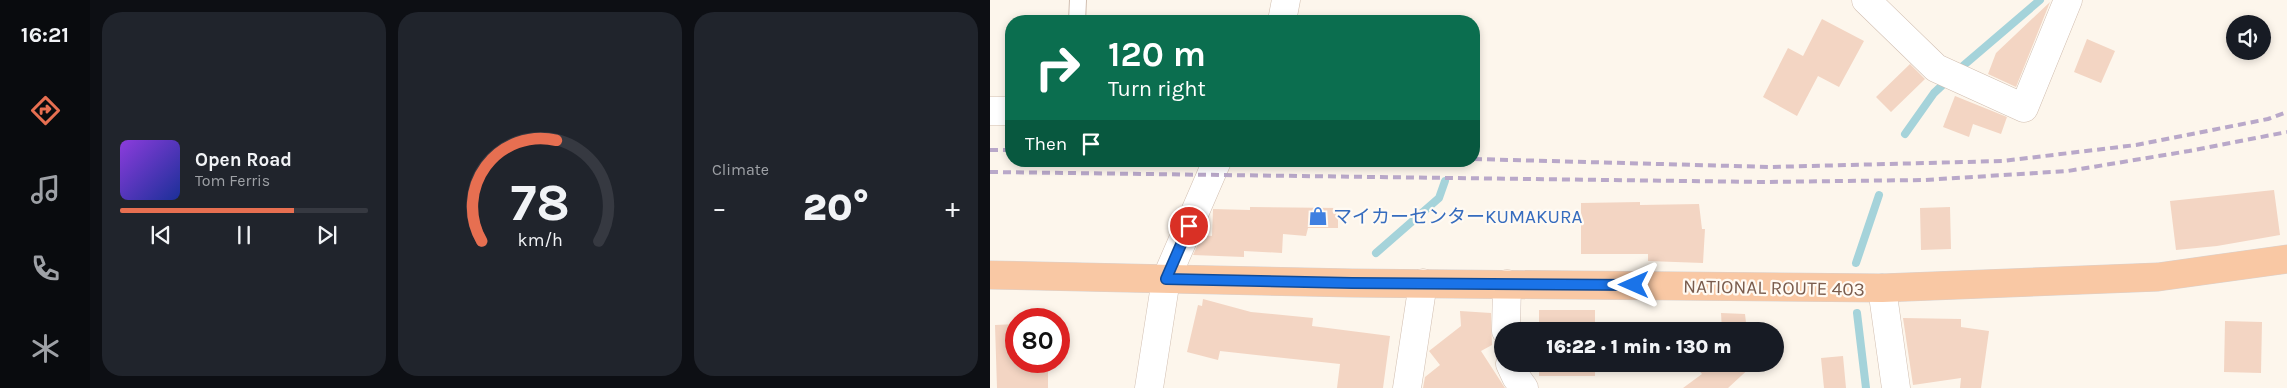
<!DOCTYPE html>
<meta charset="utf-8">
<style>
body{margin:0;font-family:Karla,"Noto Sans JP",sans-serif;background:#20242c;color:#f1f3f6;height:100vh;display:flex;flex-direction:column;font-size:19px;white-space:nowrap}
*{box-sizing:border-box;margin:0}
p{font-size:16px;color:#9ea1a6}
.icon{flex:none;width:28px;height:28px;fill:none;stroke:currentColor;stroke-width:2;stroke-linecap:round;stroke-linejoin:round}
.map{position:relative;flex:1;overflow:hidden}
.sheet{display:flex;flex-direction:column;gap:12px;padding:12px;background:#0d0f14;width:900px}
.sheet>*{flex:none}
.banner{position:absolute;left:15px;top:15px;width:475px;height:152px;border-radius:20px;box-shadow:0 2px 8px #0003;background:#0b6e4f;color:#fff;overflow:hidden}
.buttons{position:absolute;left:1236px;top:15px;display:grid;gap:10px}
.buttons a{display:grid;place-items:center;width:45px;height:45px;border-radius:50%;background:#171b24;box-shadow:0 2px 8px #0003;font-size:25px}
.speed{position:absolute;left:15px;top:308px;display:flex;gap:10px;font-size:25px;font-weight:700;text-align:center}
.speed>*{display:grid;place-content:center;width:65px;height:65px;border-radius:50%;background:#171b24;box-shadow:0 2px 8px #0003;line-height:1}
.speed .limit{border:8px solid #d22;background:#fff;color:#111}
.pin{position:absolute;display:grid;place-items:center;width:42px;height:42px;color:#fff;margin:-21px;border:2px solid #fff;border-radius:50%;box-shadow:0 1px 5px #0007}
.me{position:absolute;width:55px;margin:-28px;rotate:270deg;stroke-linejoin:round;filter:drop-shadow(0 0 4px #0008)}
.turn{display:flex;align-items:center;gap:18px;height:105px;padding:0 20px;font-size:22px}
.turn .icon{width:65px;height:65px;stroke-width:2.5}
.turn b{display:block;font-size:35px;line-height:42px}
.then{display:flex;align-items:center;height:48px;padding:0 20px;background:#0003;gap:10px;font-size:19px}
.big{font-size:38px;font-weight:800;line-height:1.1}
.sheet .widget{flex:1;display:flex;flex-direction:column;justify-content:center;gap:8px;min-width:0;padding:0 18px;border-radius:20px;background:#20242c}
.sheet .dial{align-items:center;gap:0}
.dial svg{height:130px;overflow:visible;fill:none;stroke:#363941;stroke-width:7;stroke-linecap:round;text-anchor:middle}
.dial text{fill:#f1f3f6;stroke:none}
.song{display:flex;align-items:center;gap:15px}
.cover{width:60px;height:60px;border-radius:8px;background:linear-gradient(135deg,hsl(270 70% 55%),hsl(230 70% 35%))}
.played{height:5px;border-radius:2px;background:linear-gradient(90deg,#e76f51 70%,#363941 70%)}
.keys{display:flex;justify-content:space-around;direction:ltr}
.heat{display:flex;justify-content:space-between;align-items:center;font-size:28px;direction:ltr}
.sheet .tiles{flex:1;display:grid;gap:12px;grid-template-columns:repeat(3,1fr)}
.trip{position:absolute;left:504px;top:322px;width:290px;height:50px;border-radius:25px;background:#171b24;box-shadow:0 2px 8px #0003;font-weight:800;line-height:50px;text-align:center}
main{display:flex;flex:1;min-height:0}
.menu{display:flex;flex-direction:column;width:90px;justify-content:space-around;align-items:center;background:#090b0e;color:#9ea1a6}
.menu .icon{width:35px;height:35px}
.menu .on{color:#e76f51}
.menu b{font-size:22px;color:#f1f3f6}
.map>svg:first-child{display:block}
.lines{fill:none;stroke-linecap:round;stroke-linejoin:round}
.stream{stroke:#a5d3da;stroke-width:8}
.building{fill:#f3d5c3}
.service-casing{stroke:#d1beb0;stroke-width:18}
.minor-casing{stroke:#d1beb0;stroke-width:29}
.trunk-casing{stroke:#dad1cd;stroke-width:29}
.service{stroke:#fff;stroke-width:16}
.minor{stroke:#fff;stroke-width:28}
.trunk{stroke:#f9c8a4;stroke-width:28}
.rail{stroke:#b9a8c9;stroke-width:4;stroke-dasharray:8 5;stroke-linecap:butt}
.route-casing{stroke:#114b97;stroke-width:12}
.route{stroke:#1a73e8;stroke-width:9}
.labels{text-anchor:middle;stroke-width:4.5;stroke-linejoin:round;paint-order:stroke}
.shop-label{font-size:19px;fill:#366cbe;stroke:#fffaf3;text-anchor:start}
.street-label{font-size:19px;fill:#7a5c4d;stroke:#fffaf3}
</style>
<main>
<nav class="menu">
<b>16:21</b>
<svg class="icon on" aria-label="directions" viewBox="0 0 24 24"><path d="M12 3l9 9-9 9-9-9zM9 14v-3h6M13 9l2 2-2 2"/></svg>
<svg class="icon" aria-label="music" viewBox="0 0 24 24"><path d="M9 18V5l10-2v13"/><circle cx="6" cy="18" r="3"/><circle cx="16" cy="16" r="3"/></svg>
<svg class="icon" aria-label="phone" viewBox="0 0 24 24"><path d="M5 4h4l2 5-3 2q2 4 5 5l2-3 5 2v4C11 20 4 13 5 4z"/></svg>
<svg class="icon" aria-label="climate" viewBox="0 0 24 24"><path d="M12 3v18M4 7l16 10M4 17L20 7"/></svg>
</nav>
<section class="sheet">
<div class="tiles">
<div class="widget">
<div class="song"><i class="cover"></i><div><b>Open Road</b><p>Tom Ferris</p></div></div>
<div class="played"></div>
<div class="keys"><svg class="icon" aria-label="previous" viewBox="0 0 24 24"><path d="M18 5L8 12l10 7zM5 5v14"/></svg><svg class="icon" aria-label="pause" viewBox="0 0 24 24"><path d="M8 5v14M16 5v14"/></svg><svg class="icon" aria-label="next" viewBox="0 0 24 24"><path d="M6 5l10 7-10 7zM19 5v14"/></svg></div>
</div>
<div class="widget dial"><svg viewBox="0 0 100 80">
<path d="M14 69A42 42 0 1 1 86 69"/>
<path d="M14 69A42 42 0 0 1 60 7" stroke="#e76f51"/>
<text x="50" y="56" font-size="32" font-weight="700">78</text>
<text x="50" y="72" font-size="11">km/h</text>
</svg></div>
<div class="widget"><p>Climate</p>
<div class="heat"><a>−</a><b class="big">20°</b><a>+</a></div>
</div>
</div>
</section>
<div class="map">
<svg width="1297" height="388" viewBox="0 0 1297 388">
<rect width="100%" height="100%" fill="#fdf6ec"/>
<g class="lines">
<path class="stream" d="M967,71L1050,0
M915,134L944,93L959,79
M386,253L449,198L455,181
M866,263L889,195
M867,313L876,388"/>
</g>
<path class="building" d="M1060,2L1026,87L998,74L1006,53Z
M832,19L874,41L849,87L828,76L807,116L773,97L798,48L813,56Z
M1097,39L1125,51L1111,83L1084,72Z
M920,64L935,79L901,112L886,97Z
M965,96L1017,117L1011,134L983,124L979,137L953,127Z
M1284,190L1290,235L1227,246L1186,250L1180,201Z
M650,202V205L709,204L712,229H715L713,263L658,261V254H591V203Z
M260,207L348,208V228H318L316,236L293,234L292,253L254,251V257L203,255L212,235L222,236L223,209L260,210Z
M960,207L961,249L931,250L930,208Z
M213,299L261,312L323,318L322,326L400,336L393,388H347L350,364L230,351L228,360L197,352L208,305L212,306Z
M549,310H605V331H549Z
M470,311L501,313L502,345L491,351L515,388H433L435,377L450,365L439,351L471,326Z
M731,313L755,314L757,331H732Z
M913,318L971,319V327L999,331L991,388H970L971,378L923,385Z
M1235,321L1272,322L1271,373L1234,372Z
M26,324V361H58V388H7L5,325Z
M853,356L856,388H834L831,358Z
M549,364H605V376H549Z
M703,364H764L738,388H693L712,374Z"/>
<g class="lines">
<g class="service-casing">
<path id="service" d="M87,21L88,0"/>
</g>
<g class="minor-casing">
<path id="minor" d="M876,0L946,68L1034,108L1078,0
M292,21L296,0
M0,111H21
M892,288L906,388
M516,331L517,284
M520,364L526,377L534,388
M159,388L176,279L227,161
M417,388L433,283"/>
</g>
<g class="trunk-casing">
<path id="trunk" d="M0,275L362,283L892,288L1168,277L1297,259"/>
</g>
<use href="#service" class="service"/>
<use href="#minor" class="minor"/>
<use href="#trunk" class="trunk"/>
<path class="rail" d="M0,150H21
M484,159L781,167L1013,161L1146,145L1278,119L1297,112
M0,172L773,182L934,180L1078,171L1199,151L1297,132"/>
</g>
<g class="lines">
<g class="route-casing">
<path id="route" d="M199,226L176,279L362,283L644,285"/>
</g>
<use href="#route" class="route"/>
</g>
<defs>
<g id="shop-bare" transform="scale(1.5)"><path d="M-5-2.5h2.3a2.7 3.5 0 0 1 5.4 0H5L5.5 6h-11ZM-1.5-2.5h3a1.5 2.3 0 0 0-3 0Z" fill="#3f7fe0" stroke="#fffaf3" stroke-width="2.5" paint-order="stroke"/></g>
</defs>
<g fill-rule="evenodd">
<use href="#shop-bare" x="328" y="216"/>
</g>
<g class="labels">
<g class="shop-label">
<text x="343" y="223">マイカーセンターKUMAKURA</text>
</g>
<g class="street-label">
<text transform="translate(784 287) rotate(1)" y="7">NATIONAL ROUTE 403</text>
</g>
</g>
</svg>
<div class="buttons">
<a><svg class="icon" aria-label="sound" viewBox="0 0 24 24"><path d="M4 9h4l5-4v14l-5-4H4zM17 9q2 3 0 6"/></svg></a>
</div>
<div class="speed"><div class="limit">80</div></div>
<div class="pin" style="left:199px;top:226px;background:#d93025"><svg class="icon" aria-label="arrive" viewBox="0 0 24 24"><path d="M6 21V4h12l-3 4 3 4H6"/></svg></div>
<svg class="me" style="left:644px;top:285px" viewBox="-20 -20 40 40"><path d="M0-17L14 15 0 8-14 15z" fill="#1a73e8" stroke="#fff" stroke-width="4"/></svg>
<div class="trip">16:22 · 1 min · 130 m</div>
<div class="banner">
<div class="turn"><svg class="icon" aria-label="right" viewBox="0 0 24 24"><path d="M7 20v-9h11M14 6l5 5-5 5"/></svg><div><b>120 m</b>Turn right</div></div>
<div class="then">Then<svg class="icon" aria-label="arrive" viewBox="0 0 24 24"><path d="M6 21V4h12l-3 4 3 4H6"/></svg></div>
</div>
</div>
</main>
